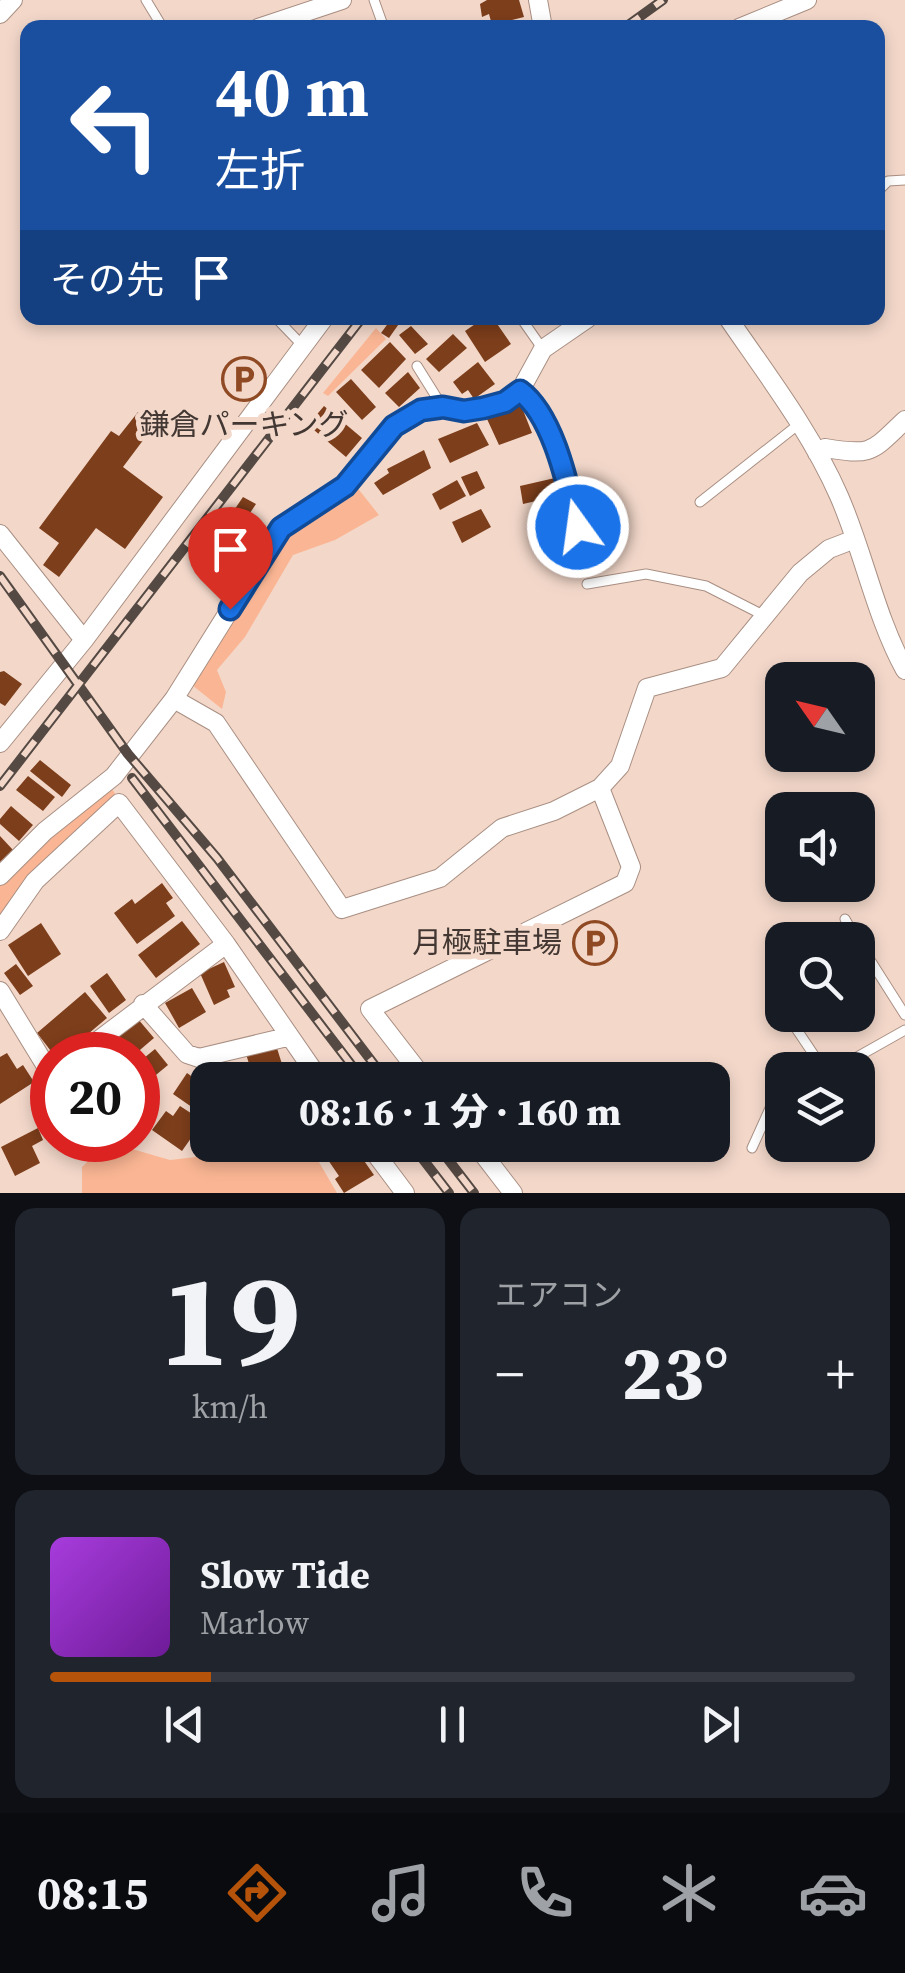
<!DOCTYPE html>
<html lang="ja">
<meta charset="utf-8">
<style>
body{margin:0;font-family:"Source Serif 4","Noto Sans JP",serif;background:#20242c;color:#f1f3f6;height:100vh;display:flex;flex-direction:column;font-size:38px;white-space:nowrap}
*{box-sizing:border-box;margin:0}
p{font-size:32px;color:#9ea1a6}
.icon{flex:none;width:55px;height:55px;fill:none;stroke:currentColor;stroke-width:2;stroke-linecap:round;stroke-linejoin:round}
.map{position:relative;height:1193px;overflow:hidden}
.side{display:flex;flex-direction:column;gap:15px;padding:15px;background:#0d0f14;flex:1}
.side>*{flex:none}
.guide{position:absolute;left:20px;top:20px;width:865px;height:305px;border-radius:20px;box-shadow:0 5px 15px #0003;background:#1a4fa0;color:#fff;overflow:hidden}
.needle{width:65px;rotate:304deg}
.controls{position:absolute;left:765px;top:662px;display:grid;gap:20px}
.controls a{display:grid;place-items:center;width:110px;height:110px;border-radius:20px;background:#171b24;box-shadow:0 5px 15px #0003;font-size:50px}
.speed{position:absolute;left:30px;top:1032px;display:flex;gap:20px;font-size:50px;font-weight:700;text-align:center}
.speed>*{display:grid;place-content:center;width:130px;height:130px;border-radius:50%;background:#171b24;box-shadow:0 5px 15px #0003;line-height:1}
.speed .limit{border:15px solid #d22;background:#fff;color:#111}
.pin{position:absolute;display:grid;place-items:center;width:85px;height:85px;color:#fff;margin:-102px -42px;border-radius:50% 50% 50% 0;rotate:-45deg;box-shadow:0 0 10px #0007}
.pin .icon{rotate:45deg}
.me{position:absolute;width:110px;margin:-55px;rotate:346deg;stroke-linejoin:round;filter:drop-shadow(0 0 8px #0008)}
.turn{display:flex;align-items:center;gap:35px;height:210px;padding:0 30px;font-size:45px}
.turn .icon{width:130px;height:130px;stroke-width:2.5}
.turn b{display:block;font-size:70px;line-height:85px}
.then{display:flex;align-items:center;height:95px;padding:0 30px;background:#0003;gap:20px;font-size:38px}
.big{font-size:75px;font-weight:800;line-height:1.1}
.side .widget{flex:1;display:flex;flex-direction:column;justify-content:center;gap:15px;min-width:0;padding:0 35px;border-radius:20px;background:#20242c}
.side .dial{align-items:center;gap:0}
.dial b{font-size:130px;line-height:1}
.song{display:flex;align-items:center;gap:30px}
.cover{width:120px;height:120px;border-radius:15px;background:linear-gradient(135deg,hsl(280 70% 55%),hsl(280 70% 35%))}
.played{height:10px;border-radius:5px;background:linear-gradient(90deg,#b45309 20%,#363941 20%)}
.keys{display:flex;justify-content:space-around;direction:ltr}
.heat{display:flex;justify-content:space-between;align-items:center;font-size:55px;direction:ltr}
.side .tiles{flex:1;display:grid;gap:15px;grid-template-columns:1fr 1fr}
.widget:last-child{grid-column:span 2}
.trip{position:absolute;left:190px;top:1062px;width:540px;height:100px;border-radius:20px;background:#171b24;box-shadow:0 5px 15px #0003;font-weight:800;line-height:100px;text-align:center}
.dock{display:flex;height:160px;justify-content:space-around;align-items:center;background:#090b0e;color:#9ea1a6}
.dock .icon{width:70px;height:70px}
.dock .on{color:#b45309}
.dock b{font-size:45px;color:#f1f3f6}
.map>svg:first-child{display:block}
.green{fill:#fab694}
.building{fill:#7d3e1b}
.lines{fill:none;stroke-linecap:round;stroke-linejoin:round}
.lane-casing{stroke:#a98f83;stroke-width:11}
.street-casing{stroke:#a98f83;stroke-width:20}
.lane{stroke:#fff;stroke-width:9}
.street{stroke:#fff;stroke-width:18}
.rail-casing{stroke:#554943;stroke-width:10}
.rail{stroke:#f3d8ca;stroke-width:6;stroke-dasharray:19;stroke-linecap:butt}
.route-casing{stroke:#114b97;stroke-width:25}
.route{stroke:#1a73e8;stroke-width:18}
.labels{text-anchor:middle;stroke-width:10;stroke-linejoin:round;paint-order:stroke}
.poi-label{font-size:30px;fill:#423732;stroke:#f3d8ca}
</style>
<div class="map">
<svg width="905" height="1193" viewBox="0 0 905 1193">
<rect width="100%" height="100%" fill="#f3d8ca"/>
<path class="green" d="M376,328L386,339L328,396L323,393Z
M356,486L379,515L335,540L293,555L245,637L217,670L226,692L222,709L192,685L290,529Z
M110,786L118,798L0,921V884L48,837Z
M108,1142L170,1160L204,1156L243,1145H309L337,1193H82V1167Z"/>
<path class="building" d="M487,0H519L524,17L492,25L489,14L482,17L480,4Z
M392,318H403L389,338L381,333Z
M484,318H493L511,344L485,362L465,331Z
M411,326L428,344L415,354L399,335Z
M453,334L467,348L439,372L426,359Z
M390,342L406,359L379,388L361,370Z
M478,362L495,384L474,399L468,390L462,394L453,382Z
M408,372L420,388L399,407L385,393Z
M351,379L376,407L362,420L336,392Z
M521,405L532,433L499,445L487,419Z
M324,406L362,438L346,457L308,425Z
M138,412L156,423L123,467L163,497L125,549L96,528L59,577L43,565L59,543L39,528L111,431L119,436Z
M477,423L489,445L450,463L438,439Z
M424,450L431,468L383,495L374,483L389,473L387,469Z
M477,471L485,488L470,496L461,477Z
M555,478L558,496L523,504L520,486Z
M457,480L466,496L440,510L432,494Z
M243,497L256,504L240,528L228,519Z
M481,509L491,527L462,543L452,522Z
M4,671L22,684L5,706L0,703V672Z
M40,760L71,785L62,797L30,771Z
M28,776L55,797L43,811L16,790Z
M11,806L33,825L19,841L0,824V819Z
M0,836L13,850L0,862Z
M162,883L173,898L166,903L175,916L137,944L114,913L132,899L135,904Z
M182,921L200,944L156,978L138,955Z
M41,923L61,954L28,976L8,945Z
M224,962L235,987L227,990L230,997L214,1005L200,973Z
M16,964L33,986L20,995L4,973Z
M107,973L126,1000L109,1013L90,986Z
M192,988L206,1012L179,1028L165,1003Z
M85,992L107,1018L63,1055H54L37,1033Z
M138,1019L154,1038L134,1055H125L112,1040Z
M276,1045L287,1080H254L246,1054Z
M155,1049L168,1065L145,1084L138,1075V1063Z
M7,1053L17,1069L23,1065L34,1082L0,1104V1057Z
M202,1067L222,1080H208V1108L199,1112L173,1094L187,1073L194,1078Z
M180,1106L203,1121L182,1151L152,1130L166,1111L173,1116Z
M38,1128L43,1140L32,1146L40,1163L15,1176L1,1147Z
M67,1140H96L82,1155Z
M322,1145H353L374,1175L344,1193L335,1179L339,1176L326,1157L329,1155Z"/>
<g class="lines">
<g class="lane-casing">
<path id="lane" d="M146,0L163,28
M374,0L384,28
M878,191L888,181L905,180
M276,318L303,346
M521,318L542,348
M417,366L442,406
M520,391C554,416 567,487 578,527
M700,502L799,424
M587,584L646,574L706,586L765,616
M845,919L857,940
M858,941L905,1015
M780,1004L782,1007
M787,1015L824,1070
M834,1070L905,1030
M752,1148L771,1106L782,1099"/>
</g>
<g class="street-casing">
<path id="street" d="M538,0L543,28
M0,14L13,0
M258,28L342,0
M739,28L807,0
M728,318C767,375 811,432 839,496C864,553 875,615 905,670
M817,453L825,448C873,456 871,452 905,420
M0,534L84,640
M174,699L216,723L342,909L440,878L502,828L554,811L600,788L620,766L647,688L722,668L800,573L829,549L855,539
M0,743L84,640L324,318
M0,876L45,831L114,776L174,699L281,528L345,485L393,425L421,410L443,407L464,411L505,401L520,391L543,349L588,318
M0,931L35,881L119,803L226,944L320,1080
M0,991L52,1076
M143,1004L187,1054L199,1058L287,1037
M79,1055L226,944
M425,1080L370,1009L625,883L631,867L600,788
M369,1145L405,1193
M476,1145L513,1193"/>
</g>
<use href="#lane" class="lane"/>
<use href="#street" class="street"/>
<g class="rail-casing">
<path id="rail" d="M624,28L663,0
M0,576L128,754L217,858L386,1080
M132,778L363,1080
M0,786L362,318
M412,1145L449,1193
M437,1145L474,1193"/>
</g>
<use href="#rail" class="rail"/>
</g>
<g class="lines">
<g class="route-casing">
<path id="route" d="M230,609L281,528L345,486L394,426L421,410L443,407L464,411L483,408L505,402L520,391C554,416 568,487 578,527"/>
</g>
<use href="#route" class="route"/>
</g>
<defs>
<g id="parking-ring" transform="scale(2.25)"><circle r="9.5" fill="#f3d8ca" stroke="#8f4923" stroke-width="1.5"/><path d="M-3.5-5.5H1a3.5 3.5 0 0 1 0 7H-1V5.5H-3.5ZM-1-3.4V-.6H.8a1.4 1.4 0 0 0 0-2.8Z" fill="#8f4923"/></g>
</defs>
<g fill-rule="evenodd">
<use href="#parking-ring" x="244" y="379"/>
<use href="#parking-ring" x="595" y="943"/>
</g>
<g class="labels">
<g class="poi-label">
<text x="244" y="435">鎌倉パーキング</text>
<text x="562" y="953" text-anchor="end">月極駐車場</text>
</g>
</g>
</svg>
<div class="controls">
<a><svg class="needle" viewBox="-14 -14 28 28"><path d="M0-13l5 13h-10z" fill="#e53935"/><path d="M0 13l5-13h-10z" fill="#9ea1a6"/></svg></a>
<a><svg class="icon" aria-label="sound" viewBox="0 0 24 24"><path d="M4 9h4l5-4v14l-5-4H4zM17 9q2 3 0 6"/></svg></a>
<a><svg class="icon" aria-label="search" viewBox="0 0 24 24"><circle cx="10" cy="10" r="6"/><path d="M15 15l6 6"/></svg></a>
<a><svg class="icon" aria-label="layers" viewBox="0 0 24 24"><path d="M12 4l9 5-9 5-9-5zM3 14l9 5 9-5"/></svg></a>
</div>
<div class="speed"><div class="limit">20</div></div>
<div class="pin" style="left:230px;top:609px;background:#d93025"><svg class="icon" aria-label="arrive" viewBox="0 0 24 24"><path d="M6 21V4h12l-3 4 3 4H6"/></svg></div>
<svg class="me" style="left:578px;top:527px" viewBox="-20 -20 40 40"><circle r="17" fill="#1a73e8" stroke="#fff" stroke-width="3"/><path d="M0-11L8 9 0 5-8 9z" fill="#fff"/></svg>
<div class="trip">08:16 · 1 分 · 160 m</div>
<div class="guide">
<div class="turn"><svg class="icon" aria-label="left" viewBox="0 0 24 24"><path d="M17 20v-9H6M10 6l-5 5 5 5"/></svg><div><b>40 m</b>左折</div></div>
<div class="then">その先<svg class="icon" aria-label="arrive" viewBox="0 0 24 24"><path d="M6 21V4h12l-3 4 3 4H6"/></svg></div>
</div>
</div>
<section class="side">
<div class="tiles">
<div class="widget dial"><b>19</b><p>km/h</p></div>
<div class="widget"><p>エアコン</p>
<div class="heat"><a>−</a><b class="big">23°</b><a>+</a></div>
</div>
<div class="widget">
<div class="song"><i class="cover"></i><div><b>Slow Tide</b><p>Marlow</p></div></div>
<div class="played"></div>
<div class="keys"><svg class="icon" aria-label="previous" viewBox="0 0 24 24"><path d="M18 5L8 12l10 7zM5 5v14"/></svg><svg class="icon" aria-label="pause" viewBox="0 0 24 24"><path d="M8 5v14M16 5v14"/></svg><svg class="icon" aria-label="next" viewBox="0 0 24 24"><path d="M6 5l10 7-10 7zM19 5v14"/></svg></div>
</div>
</div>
</section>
<nav class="dock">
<b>08:15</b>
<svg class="icon on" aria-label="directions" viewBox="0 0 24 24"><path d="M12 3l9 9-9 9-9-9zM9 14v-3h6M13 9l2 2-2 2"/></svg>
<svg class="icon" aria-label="music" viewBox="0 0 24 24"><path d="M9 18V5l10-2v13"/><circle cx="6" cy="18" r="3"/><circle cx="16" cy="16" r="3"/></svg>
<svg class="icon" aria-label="phone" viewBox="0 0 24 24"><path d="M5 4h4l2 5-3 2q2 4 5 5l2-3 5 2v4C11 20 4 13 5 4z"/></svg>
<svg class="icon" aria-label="climate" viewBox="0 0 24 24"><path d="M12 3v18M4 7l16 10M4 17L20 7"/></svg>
<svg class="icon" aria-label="car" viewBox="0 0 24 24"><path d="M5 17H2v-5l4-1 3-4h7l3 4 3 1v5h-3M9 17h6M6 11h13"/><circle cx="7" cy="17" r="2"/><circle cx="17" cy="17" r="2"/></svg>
</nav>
